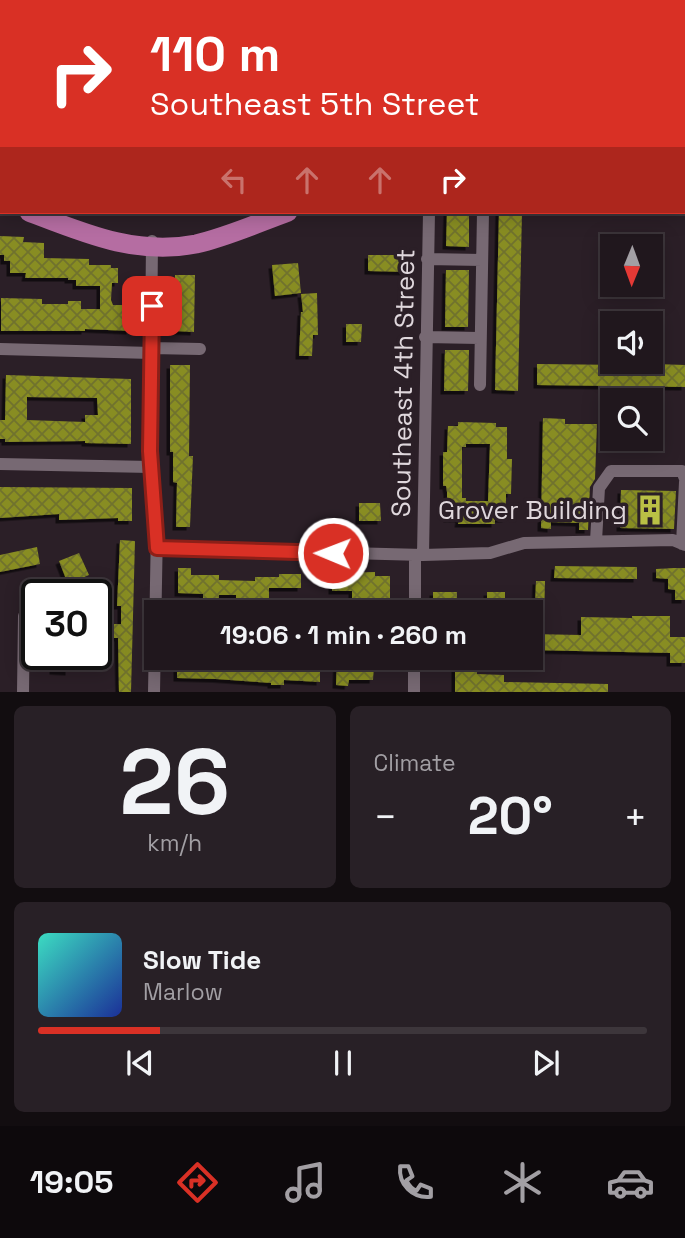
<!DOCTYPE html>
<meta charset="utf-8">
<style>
body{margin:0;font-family:"Space Grotesk",sans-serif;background:#282026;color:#f1f3f6;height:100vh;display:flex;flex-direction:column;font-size:26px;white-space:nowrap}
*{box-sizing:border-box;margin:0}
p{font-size:23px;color:#a29fa4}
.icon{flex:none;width:38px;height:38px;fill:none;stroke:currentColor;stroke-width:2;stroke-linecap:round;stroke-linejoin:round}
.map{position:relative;height:692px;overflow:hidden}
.side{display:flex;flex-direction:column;gap:14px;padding:14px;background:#120d10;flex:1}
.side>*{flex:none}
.banner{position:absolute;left:0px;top:0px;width:686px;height:214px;box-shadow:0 4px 18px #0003,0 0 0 2px #3d363b;background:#d93025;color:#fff;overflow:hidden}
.needle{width:46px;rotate:181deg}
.tools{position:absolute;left:600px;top:234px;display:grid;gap:14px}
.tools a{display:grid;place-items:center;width:63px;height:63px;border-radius:0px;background:#20171d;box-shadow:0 4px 18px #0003,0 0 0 2px #3d363b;font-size:35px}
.speed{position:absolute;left:21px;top:579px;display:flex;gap:14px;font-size:35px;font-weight:700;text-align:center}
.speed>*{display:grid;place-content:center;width:91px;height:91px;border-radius:50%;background:#20171d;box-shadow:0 4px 18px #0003,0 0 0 2px #3d363b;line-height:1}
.speed .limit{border:4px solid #111;border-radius:10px;background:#fff;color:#111}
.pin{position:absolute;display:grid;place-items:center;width:60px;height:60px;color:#fff;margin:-30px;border-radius:14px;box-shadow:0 4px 10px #0006}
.me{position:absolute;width:77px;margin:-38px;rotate:271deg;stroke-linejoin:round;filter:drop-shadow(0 0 5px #0008)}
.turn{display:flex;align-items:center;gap:24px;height:147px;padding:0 35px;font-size:32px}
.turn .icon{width:91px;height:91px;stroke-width:2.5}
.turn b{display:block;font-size:49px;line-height:60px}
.lanes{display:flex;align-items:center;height:66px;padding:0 35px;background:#0003;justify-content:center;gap:35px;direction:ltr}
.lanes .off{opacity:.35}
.big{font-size:52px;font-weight:600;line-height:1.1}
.side .tile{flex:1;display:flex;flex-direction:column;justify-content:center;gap:10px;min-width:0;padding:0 24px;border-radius:10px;background:#282026}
.side .dial{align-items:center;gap:0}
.dial b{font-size:91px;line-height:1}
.song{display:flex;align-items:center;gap:21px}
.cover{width:84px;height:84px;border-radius:10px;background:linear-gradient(135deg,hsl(170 70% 55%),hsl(230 70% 35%))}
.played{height:7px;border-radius:4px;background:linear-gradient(90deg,#d93025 20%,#3d363b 20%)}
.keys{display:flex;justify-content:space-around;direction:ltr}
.heat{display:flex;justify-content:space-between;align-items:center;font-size:38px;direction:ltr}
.side .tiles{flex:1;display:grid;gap:14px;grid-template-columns:1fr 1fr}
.tile:last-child{grid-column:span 2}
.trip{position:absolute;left:144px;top:600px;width:399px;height:70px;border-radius:0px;background:#20171d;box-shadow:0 4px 18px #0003,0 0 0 2px #3d363b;font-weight:600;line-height:70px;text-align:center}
.tab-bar{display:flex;height:112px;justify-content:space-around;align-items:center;background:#0d090c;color:#a29fa4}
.tab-bar .icon{width:49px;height:49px}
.tab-bar .on{color:#d93025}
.tab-bar b{font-size:32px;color:#f1f3f6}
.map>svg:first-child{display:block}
.building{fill:url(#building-cross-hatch);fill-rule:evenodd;filter:url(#shadow)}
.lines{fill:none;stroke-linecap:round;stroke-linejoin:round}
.minor{stroke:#776973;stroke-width:12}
.primary{stroke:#b56da2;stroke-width:19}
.route-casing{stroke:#8d1f18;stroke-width:18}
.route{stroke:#d93025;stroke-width:12}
.labels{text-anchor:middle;stroke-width:7;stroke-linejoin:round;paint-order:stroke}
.street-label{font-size:26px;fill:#dfd7dc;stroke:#2b1f27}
.poi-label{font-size:26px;fill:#dfd7dc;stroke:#2b1f27;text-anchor:end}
</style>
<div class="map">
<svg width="685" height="692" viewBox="0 0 685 692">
<defs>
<pattern id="building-cross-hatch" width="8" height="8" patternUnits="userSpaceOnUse" patternTransform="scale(1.75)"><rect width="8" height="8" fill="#888d22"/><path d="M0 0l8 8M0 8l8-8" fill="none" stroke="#70722d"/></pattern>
<filter id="shadow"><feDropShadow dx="-3.5" dy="3.5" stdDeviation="0" flood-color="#0009"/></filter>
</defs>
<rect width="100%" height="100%" fill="#2b1f27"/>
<path class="building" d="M447,212H469V247L446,246Z
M499,212H522L518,391L495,390Z
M0,236L24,237L23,242L44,243V258L89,259V265H111V268H118V283H112L111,300L113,305H130V331L85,329V331H1V298L42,299V304H68V301H81V309H100V286H76V280H68V278H25L26,273H10V261H4V255H0Z
M368,255H409V272L368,271Z
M298,263L301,293L275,296L272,265Z
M446,270H469L468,327H445Z
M175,275H195L194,332L174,331Z
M317,293L318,335H313L312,356H299L301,312H303L301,294Z
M346,324H362L361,342H346Z
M445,350H469L468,391H444Z
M626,363L685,365V387L537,385V364L626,365Z
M170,365H190L189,456H193L190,527H176L177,483L173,482V452H170Z
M6,375L131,379V444L85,443V441L5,442V439H0V420H5ZM27,397L97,398L98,415H85V422L27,420Z
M543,418L565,419V424H597L595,479L590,487L588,530H579V523L551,522V529L541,528Z
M458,422L496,423V427H507V459H512L511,494H506V519H495V524H458L459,519H447V492L446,486H443V452H447L448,426H458ZM466,444H490L488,501H466V498H462V447H466Z
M0,487L132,488V521H118V518L59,520V514L0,518Z
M621,490L676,491L674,529L620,528Z
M359,503H380L381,521H359Z
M120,540L135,541L131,692H119L118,638H112L113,624H121V606H117Z
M37,547L40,564L0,572V555Z
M79,553L89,575L68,584L59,561Z
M555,566L637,567V579L554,578Z
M178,568H191V575H219V580L255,581V577H279V574H301V588H269V602H263V612H236V595H219V600L203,599V594L178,593Z
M674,568H685V600H675V590L668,589V579L656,578V569Z
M375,572V576H390V612H373V598H352V591H332V573Z
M536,581H545L544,621L535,607Z
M433,592H457V607H451V612H438V607H433Z
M487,592H505V607H487Z
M632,616H670V637H685V663H670V653L530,650V634L581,635V617L632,618Z
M53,654H69V672L53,671Z
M337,658H349V666L374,667L373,680H349L348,686L336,685Z
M455,658H477V674L504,675V682L608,684V692H455Z
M302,659L320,660V682L284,680V685H271V683L216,679L177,678V666L198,667V661H224V667H245V665H302Z"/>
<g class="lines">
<path class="minor" d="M106,2V0
M152,241L150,451L157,528L154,692
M427,259L482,260
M425,337L479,338
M152,348L200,349
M0,349L152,353
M480,385L483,212
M0,464L151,467
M596,541L599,488L611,471H682L685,479
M682,544L685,482
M157,548L423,555L490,553L524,543L673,540L685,545
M415,555V612
M423,555L429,212
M23,692L24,616
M414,692V658"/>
<path class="primary" d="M684,166H685
M0,193H2
M29,212C84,233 136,256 196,244C227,237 258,223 288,212"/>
</g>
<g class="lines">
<g class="route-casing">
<path id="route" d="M152,306L150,451L157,548L333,553"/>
</g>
<use href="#route" class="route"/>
</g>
<defs>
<g id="building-bare" transform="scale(2.415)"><path d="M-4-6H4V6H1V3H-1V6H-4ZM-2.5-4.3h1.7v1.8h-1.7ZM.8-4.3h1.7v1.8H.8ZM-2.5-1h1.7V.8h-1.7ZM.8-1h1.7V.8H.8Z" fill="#bac045" stroke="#2b1f27" stroke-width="2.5" paint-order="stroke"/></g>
</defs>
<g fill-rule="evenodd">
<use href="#building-bare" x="650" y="510"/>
</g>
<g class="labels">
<g class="street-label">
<text transform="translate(403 383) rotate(-89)" y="9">Southeast 4th Street</text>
</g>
<g class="poi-label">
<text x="627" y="519">Grover Building</text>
</g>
</g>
</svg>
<div class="tools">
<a><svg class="needle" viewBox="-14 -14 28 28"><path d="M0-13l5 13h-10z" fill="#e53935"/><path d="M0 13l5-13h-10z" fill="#a29fa4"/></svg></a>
<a><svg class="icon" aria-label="sound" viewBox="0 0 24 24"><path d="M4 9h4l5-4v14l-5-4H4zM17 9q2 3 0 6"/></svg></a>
<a><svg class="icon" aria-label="search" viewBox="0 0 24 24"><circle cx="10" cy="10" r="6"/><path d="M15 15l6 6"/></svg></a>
</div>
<div class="speed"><div class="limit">30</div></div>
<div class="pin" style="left:152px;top:306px;background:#d93025"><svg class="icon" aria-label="arrive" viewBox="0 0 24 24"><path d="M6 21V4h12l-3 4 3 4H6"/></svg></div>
<svg class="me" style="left:333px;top:553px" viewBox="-20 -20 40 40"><circle r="17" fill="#d93025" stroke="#fff" stroke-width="3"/><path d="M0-11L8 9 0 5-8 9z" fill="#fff"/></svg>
<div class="trip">19:06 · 1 min · 260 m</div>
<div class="banner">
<div class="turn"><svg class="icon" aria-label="right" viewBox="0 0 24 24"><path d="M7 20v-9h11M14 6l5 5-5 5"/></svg><div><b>110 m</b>Southeast 5th Street</div></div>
<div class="lanes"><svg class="icon off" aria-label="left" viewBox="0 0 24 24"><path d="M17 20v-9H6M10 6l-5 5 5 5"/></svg><svg class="icon off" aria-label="ahead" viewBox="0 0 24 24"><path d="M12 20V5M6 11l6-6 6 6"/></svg><svg class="icon off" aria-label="ahead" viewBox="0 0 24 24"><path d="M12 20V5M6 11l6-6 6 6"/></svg><svg class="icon" aria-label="right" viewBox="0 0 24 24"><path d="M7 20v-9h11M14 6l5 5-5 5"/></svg></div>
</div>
</div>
<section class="side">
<div class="tiles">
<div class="tile dial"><b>26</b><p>km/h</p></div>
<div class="tile"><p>Climate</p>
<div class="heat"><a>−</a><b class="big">20°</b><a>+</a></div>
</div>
<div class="tile">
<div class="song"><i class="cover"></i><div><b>Slow Tide</b><p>Marlow</p></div></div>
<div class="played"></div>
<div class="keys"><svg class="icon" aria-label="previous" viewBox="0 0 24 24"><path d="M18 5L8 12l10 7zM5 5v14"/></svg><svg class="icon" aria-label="pause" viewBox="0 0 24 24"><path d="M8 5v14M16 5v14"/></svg><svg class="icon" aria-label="next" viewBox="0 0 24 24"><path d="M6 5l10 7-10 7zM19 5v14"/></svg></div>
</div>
</div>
</section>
<nav class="tab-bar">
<b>19:05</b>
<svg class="icon on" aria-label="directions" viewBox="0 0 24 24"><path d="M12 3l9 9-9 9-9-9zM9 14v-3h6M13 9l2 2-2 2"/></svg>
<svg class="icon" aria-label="music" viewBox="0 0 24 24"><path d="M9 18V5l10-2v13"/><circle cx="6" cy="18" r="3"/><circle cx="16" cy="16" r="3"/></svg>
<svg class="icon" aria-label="phone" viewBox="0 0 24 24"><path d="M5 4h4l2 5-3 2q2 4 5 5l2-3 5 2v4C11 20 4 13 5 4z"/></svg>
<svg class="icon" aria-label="climate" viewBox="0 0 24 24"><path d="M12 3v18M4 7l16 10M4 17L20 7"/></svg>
<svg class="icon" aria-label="car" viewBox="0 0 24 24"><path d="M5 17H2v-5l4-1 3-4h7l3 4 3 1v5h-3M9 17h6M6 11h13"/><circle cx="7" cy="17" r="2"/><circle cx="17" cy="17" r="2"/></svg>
</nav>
